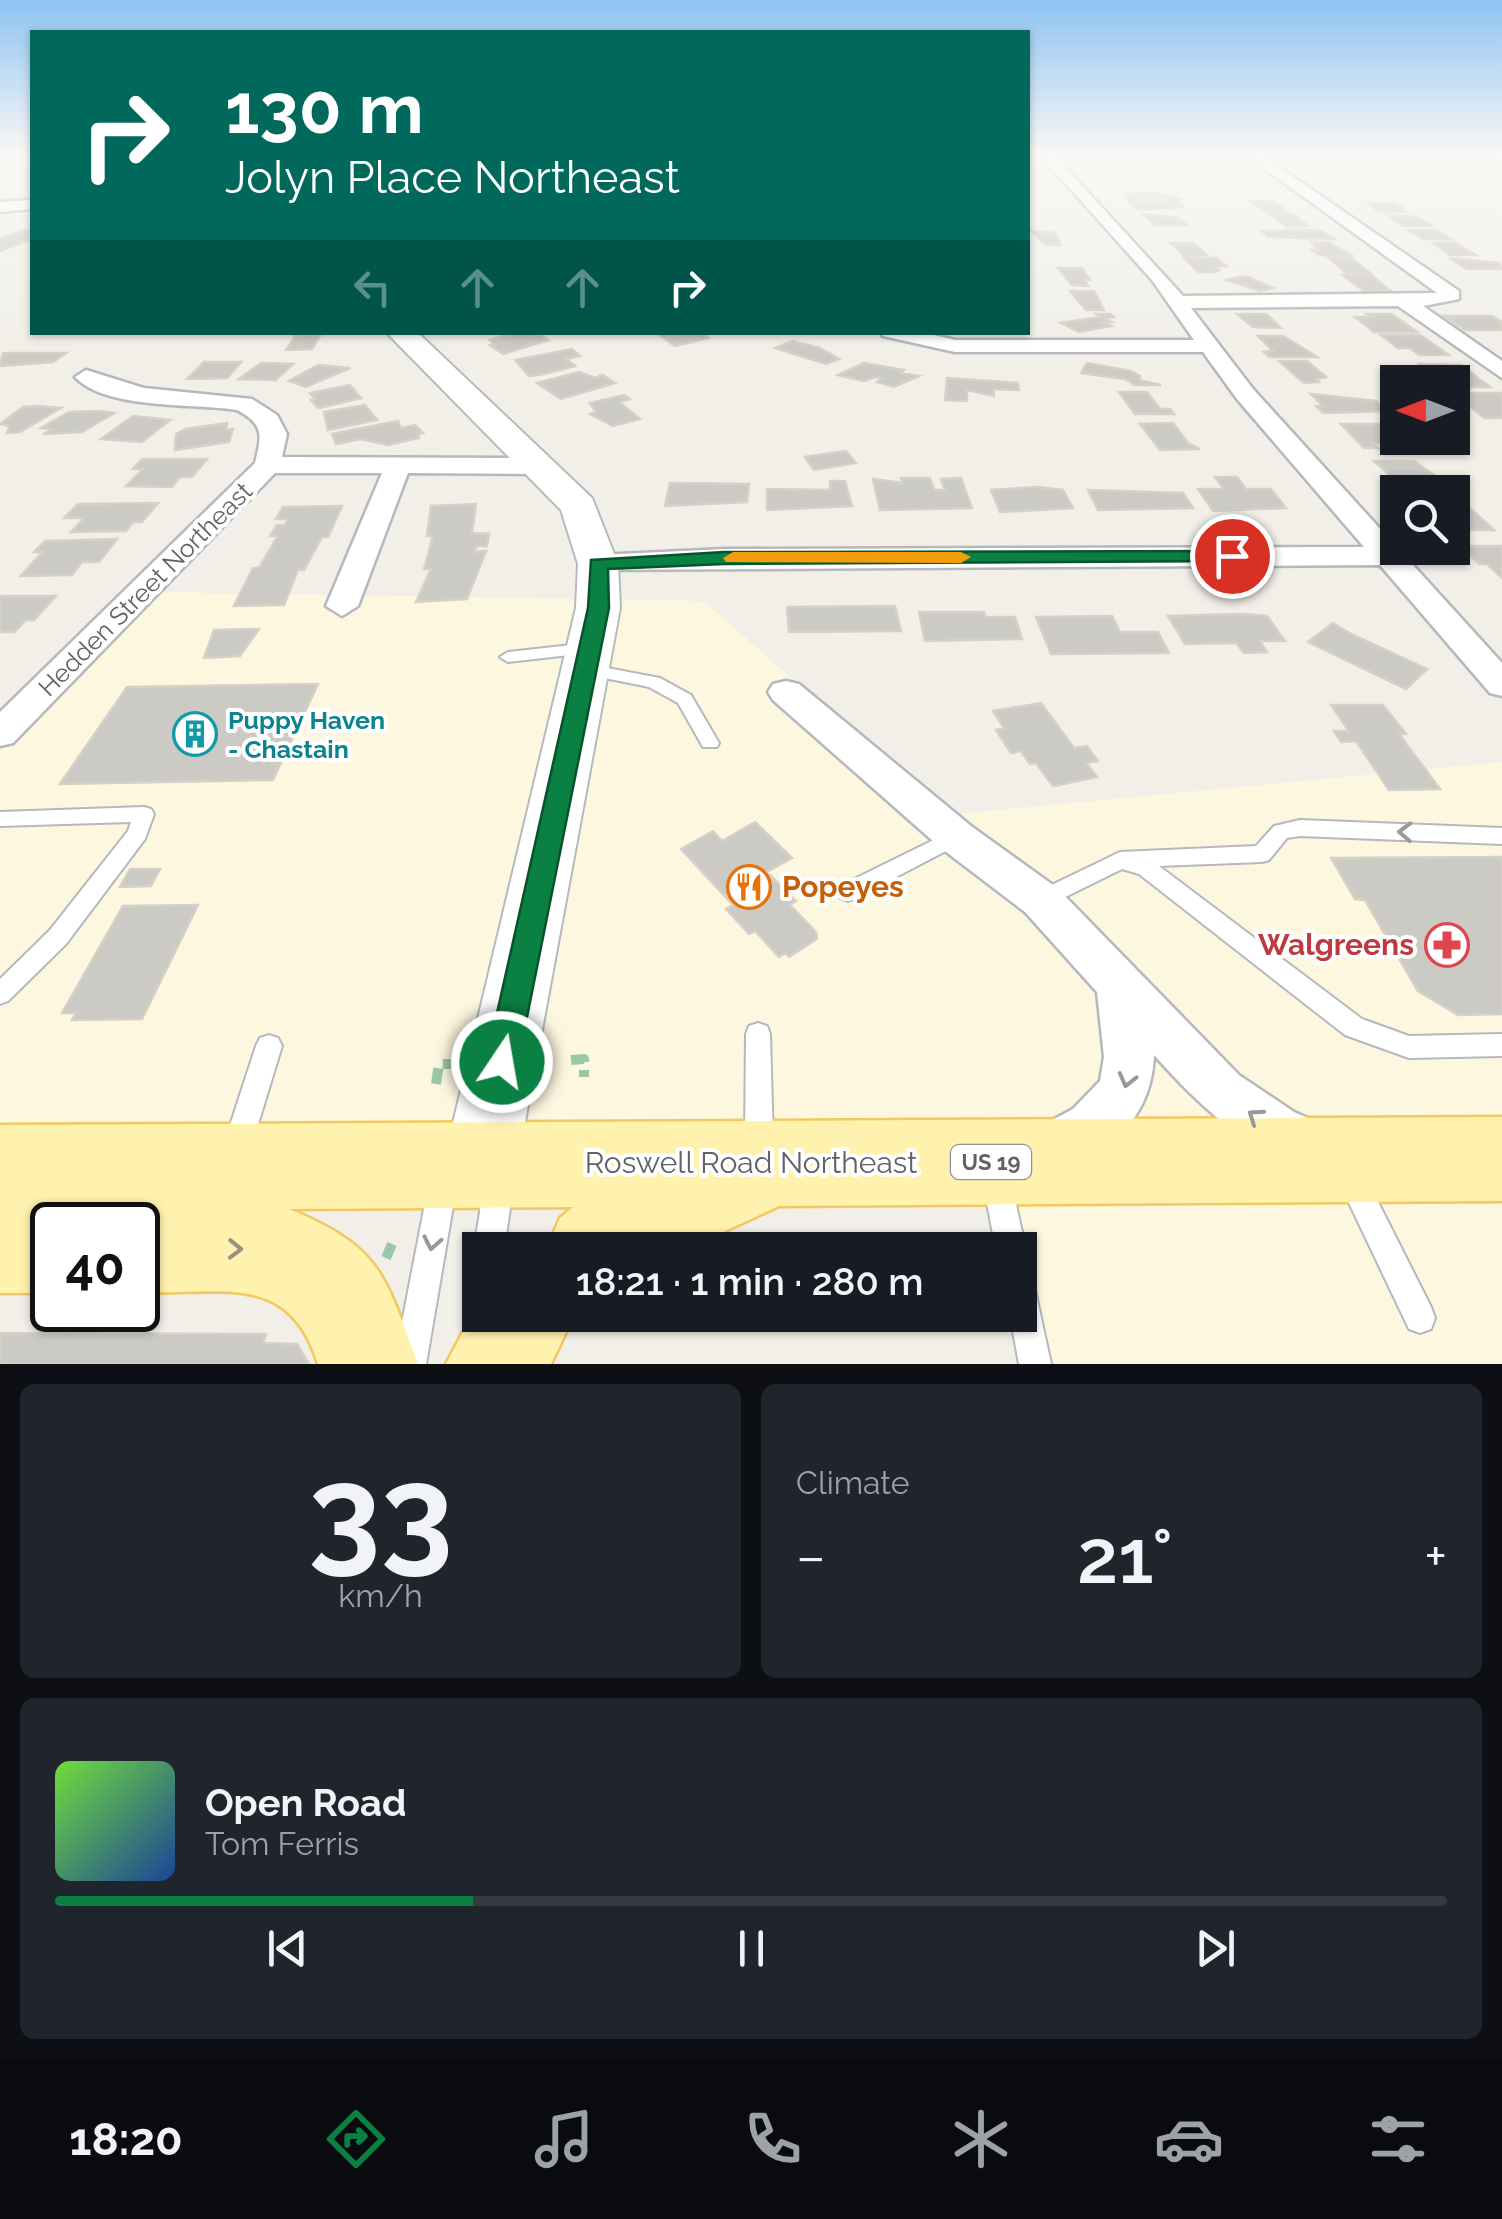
<!DOCTYPE html>
<meta charset="utf-8">
<style>
body{margin:0;font-family:Raleway,sans-serif;background:#20242c;color:#f1f3f6;height:100vh;display:flex;flex-direction:column;font-size:38px;white-space:nowrap}
*{box-sizing:border-box;margin:0}
p{font-size:32px;color:#9ea1a6}
.icon{flex:none;width:55px;height:55px;fill:none;stroke:currentColor;stroke-width:2;stroke-linecap:round;stroke-linejoin:round}
.map{position:relative;height:1364px;overflow:hidden}
.details{display:flex;flex-direction:column;gap:20px;padding:20px;background:#0d0f14;flex:1}
.details>*{flex:none}
.hud{position:absolute;left:30px;top:30px;width:1000px;height:305px;border-radius:0px;box-shadow:0 2px 8px #0004;background:#00695c;color:#fff;overflow:hidden}
.needle{width:65px;rotate:270deg}
.tools{position:absolute;left:1380px;top:365px;display:grid;gap:20px}
.tools a{display:grid;place-items:center;width:90px;height:90px;border-radius:0px;background:#171b24;box-shadow:0 2px 8px #0004;font-size:50px}
.speed{position:absolute;left:30px;top:1202px;display:flex;gap:20px;font-size:50px;font-weight:700;text-align:center}
.speed>*{display:grid;place-content:center;width:130px;height:130px;border-radius:50%;background:#171b24;box-shadow:0 2px 8px #0004;line-height:1}
.speed .limit{border:5px solid #111;border-radius:15px;background:#fff;color:#111}
.pin{position:absolute;display:grid;place-items:center;width:85px;height:85px;color:#fff;margin:-42px;border:5px solid #fff;border-radius:50%;box-shadow:0 2px 10px #0007}
.me{position:absolute;width:110px;margin:-55px;rotate:12deg;stroke-linejoin:round;filter:drop-shadow(0 0 8px #0008)}
.turn{display:flex;align-items:center;gap:35px;height:210px;padding:0 30px;font-size:45px}
.turn .icon{width:130px;height:130px;stroke-width:2.5}
.turn b{display:block;font-size:70px;line-height:85px}
.lanes{display:flex;align-items:center;height:95px;padding:0 30px;background:#0003;justify-content:center;gap:50px;direction:ltr}
.lanes .off{opacity:.35}
.big{font-size:75px;font-weight:600;line-height:1.1}
.details .card{flex:1;display:flex;flex-direction:column;justify-content:center;gap:15px;min-width:0;padding:0 35px;border-radius:15px;background:#20242c}
.details .dial{align-items:center;gap:0}
.dial b{font-size:130px;line-height:1}
.song{display:flex;align-items:center;gap:30px}
.cover{width:120px;height:120px;border-radius:15px;background:linear-gradient(135deg,hsl(100 70% 55%),hsl(220 70% 35%))}
.played{height:10px;border-radius:5px;background:linear-gradient(90deg,#0b8043 30%,#363941 30%)}
.keys{display:flex;justify-content:space-around;direction:ltr}
.heat{display:flex;justify-content:space-between;align-items:center;font-size:55px;direction:ltr}
.details .tiles{flex:1;display:grid;gap:20px;grid-template-columns:1fr 1fr}
.card:last-child{grid-column:span 2}
.trip{position:absolute;left:462px;top:1232px;width:575px;height:100px;border-radius:0px;background:#171b24;box-shadow:0 2px 8px #0004;font-weight:600;line-height:100px;text-align:center}
.tabs{display:flex;height:160px;justify-content:space-around;align-items:center;background:#090b0e;color:#9ea1a6}
.tabs .icon{width:70px;height:70px}
.tabs .active{color:#0b8043}
.tabs b{font-size:45px;color:#f1f3f6}
.map>svg:first-child{display:block}
.commercial{fill:#fef7e0}
.building{fill:#cccac5;stroke:#d6d1c6;stroke-width:2.5}
.lines{fill:none;stroke-linecap:round;stroke-linejoin:round}
.lane-casing{stroke:#b5b8bc;stroke-width:4}
.street-casing{stroke:#b5b8bc;stroke-width:5}
.secondary-casing{stroke:#b6babf;stroke-width:4}
.primary-casing{stroke:#f2c960;stroke-width:5}
.path{stroke:#9cc7a9;stroke-width:10;stroke-dasharray:16 8;stroke-linecap:butt}
.lane{fill:#fff;fill-rule:evenodd}
.street{fill:#fff;fill-rule:evenodd}
.secondary{fill:#fff;fill-rule:evenodd}
.primary{fill:#fff2af;fill-rule:evenodd}
.oneway{stroke:#979a9d}
.oneway2{stroke:#979581}
.route{fill:#0b8043;stroke:#07532c;stroke-width:2.5}
.slow{fill:#f59e0b}
.labels{text-anchor:middle;stroke-width:8;stroke-linejoin:round;paint-order:stroke}
.shield{fill:#fff;stroke:#8f9295;stroke-width:2.5}
.shield-label{font-size:22px;font-weight:bold;fill:#5f6368}
.street-label{font-size:25px;fill:#5f6368;stroke:#fff}
.culture-label{font-size:25px;font-weight:bold;fill:#0d838f;stroke:#fff;text-anchor:start}
.near-food-label{font-size:30px;font-weight:bold;fill:#c56008;stroke:#fff;text-anchor:start}
.near-health-label{font-size:30px;font-weight:bold;fill:#be3a42;stroke:#fff;text-anchor:end}
.near-street-label{font-size:30px;fill:#5f6368;stroke:#fff}
</style>
<div class="map">
<svg width="1502" height="1364" viewBox="0 0 1502 1364">
<rect width="100%" height="100%" fill="#f1efe8"/>
<path class="commercial" d="M151,592L704,601L945,815L1502,762V1364H1023L1020,1250H997L979,1169L0,1170V745Z"/>
<path class="building" d="M1156,193L1182,200H1129L1124,194Z
M1251,201H1273L1289,213H1267Z
M1130,202H1177L1183,207L1138,210Z
M1368,203H1396L1407,212H1379Z
M1143,214L1179,218L1187,225H1155Z
M1269,214H1292L1309,226H1286Z
M1388,215L1417,217L1432,226H1402Z
M1289,229L1321,231L1334,239L1268,237L1261,231H1292Z
M23,230L32,231L28,237L32,239L0,251V239Z
M1408,230H1436L1451,239H1423Z
M1031,231L1055,233L1061,245H1046Z
M1311,242H1328L1353,256L1319,255L1312,250H1319Z
M1454,242L1476,255H1449L1433,243Z
M1171,243H1193L1207,255L1184,256Z
M1184,258H1217L1226,266H1214L1219,270L1215,272H1198Z
M1329,258H1351L1370,273H1346Z
M1449,258L1499,263L1502,269H1467Z
M1058,268H1082L1090,280H1084L1088,286L1072,285Z
M1342,275H1371L1391,291H1364Z
M1240,277H1248L1273,288L1260,291L1227,280Z
M1070,291H1094L1104,310H1086Z
M1096,314H1110L1114,317L1104,318L1112,322L1104,323L1111,326L1079,332L1061,323L1099,317Z
M1237,314H1266L1281,328L1253,327Z
M1367,314H1392L1417,332H1374L1355,317H1372Z
M1444,316H1492L1502,322V330H1465Z
M655,332H700L709,338L675,346Z
M321,334L312,349L286,350L296,335Z
M512,334H540L548,340L503,354L490,345L494,344L490,340Z
M1381,335H1420L1449,355H1419L1410,348H1398Z
M1258,336H1283L1317,357H1270L1264,352L1273,351Z
M792,341L820,348L839,359L826,364L775,348Z
M572,349L580,356L566,359L575,366L544,374L529,376L515,360Z
M3,353H66L53,362L0,366Z
M1279,361H1307L1326,377L1316,379L1319,382L1304,383Z
M204,362H241L227,378L187,379Z
M261,363L293,364L276,380L239,379Z
M864,363L904,370L901,373L919,376L894,387L877,382L881,378L875,377L864,381L838,375Z
M1087,363L1130,371L1140,376L1139,380L1161,385H1135L1125,379L1081,373Z
M1419,364L1461,365L1490,387H1452V382H1440Z
M318,365L350,368L306,387L289,381Z
M579,372L595,378L603,375L615,383L561,399L537,383Z
M947,378L1018,383L1019,390L993,389L994,396L967,390V401L945,400Z
M350,385L361,398L318,408L311,400L315,399L310,393Z
M1119,392H1147L1160,409H1170L1174,414H1135Z
M1454,393H1502V418H1484Z
M1311,394L1376,401L1387,411L1323,413L1316,406H1323Z
M624,395L630,399L619,402L640,419L613,426L590,414L596,412L590,403Z
M365,405L377,420L328,430L324,412Z
M37,406L61,408L20,432L7,433L10,426L0,424L23,407Z
M99,411L114,413L82,432L43,434L52,429L41,428L69,412Z
M133,416L170,420L142,442L101,439Z
M398,421L401,428L415,425L423,433L417,434L419,438L388,445L361,439L336,444L332,434Z
M227,423L226,430L233,429L229,442L175,450L176,434L186,429Z
M1173,423L1188,443L1200,449L1160,450L1140,424Z
M1341,424H1380L1402,443H1373L1378,448H1364Z
M846,451L856,463L814,470L805,457Z
M142,459H207L192,477H180L172,487L126,486L143,469H133Z
M1374,461H1414L1444,482H1420L1426,488H1404Z
M1215,477H1237L1246,489H1271L1286,508L1213,511L1198,489H1224Z
M901,478H930L934,490H945L941,479L961,478L972,508L880,510L873,479L903,483Z
M830,481H845L852,506L767,510V489L830,490Z
M670,483L749,484L747,502L665,506Z
M1037,487L1063,490L1073,508L1000,512L991,490Z
M1088,490L1183,493L1193,508L1098,510Z
M158,503L142,522H133L126,531L71,532L84,518H64L78,504Z
M476,504L472,533L489,534L487,546H476L475,552L486,551L467,599L416,602L431,569H424L433,536H427L431,506Z
M1452,505L1459,511L1471,509L1494,530H1452Z
M342,506L328,537H322L304,570H298L284,605L234,606L253,568H259L278,536H270L277,525H285L288,519H276L283,507Z
M117,539L99,562H82L72,575L21,576L42,552H34L45,541Z
M1461,546H1502V578L1487,564H1479Z
M0,596H56L34,620H26L14,632H0Z
M895,606L901,631L789,632L787,607Z
M919,612H984L986,617H1015L1022,639L925,641Z
M1243,614L1267,616L1285,641H1260L1267,652L1244,653L1236,643L1185,644L1168,616Z
M1112,616L1120,632H1158L1169,653L1051,654L1036,617Z
M1333,623L1351,634L1427,669L1406,689L1308,642Z
M259,629L240,656L204,658L214,630Z
M318,684L273,780L60,784L127,687Z
M1041,703L1074,748L1087,746L1098,761L1086,763L1097,777L1053,786L1036,763L1030,764L1021,751L1011,753L996,730L1004,728L993,711Z
M1331,705H1383L1406,734H1399L1440,789L1389,790L1356,741L1341,742L1334,731H1349Z
M755,822L792,858L767,872L796,901L790,905L816,932L817,939L789,957L785,953L779,957L755,931L749,934L726,909L733,905L681,849L713,831L722,841Z
M1502,857V1014L1458,1015L1418,991L1365,900L1355,899L1331,858Z
M130,869H160L151,886L120,887Z
M198,905L142,1019L72,1020L76,1013H62L123,906Z
M0,1333L266,1334L263,1343L297,1344L309,1364H0Z"/>
<g class="lines">
<g class="lane-casing">
<path id="lane" d="M590,643L596,644L598,648L596,652L508,662L500,657L508,652Z
M586,664L660,678L691,695L719,743L717,747H703L678,703L649,687L580,673L577,669Z
M144,807L151,809L154,814L145,839L66,944L8,1001L0,1004V979L50,930L128,831L131,822L0,826V812Z
M1300,820L1502,828V844L1300,836L1287,838L1269,860L1262,862L1159,866L1362,1019L1409,1036L1502,1034V1056L1409,1058L1345,1035L1139,874L1122,869L1041,909L1033,906L1030,900L1033,894L1120,852L1256,846L1274,826Z
M956,829L963,832L966,837L963,842L856,898L848,901L840,898L837,892L840,886Z
M758,1023L767,1026L770,1034L773,1143L769,1152L759,1156L749,1152L745,1143L746,1034L749,1026Z
M269,1035L278,1038L282,1046L251,1147L247,1156L237,1160L227,1156L223,1147L256,1046L260,1038Z
M997,1168L1007,1172L1011,1182L1026,1250L1020,1261V1250H996L983,1182L987,1172Z
M1354,1170L1364,1174L1431,1307L1435,1318L1431,1329L1420,1333L1409,1329L1340,1184L1344,1174Z
M491,1173L501,1177L511,1201L504,1250H480V1261C467,1238 488,1215 477,1187L481,1177Z
M449,1177L459,1181L463,1191L453,1206L426,1364H394L426,1199L430,1189Z
M1020,1275L1031,1279L1035,1290L1051,1364H1019L1010,1315H1020Z"/>
</g>
<g class="street-casing">
<path id="street" d="M1039,154H1053L1183,296L1437,293L1244,154H1260L1459,291V299L1423,306L1502,361V378L1398,306L1191,308L1253,389L1502,663V696L1490,693L1380,565L587,570L583,564L587,558L598,555L724,549L1364,547L1237,399L1203,352H955L883,336L880,332H921L955,340H1194L1152,280Z
M32,200V209L0,212V202Z
M86,370L144,388L252,399L277,415L287,434L282,457L539,458L552,466L539,474L408,473L358,606L342,616L326,606L382,473H275L13,743L0,746V712L255,463C262,435 264,424 237,410C193,403 106,410 75,377Z
M786,681L799,684L971,826L1057,888L1239,1075L1294,1112L1319,1123L1327,1141L1319,1159L1300,1167C1239,1143 1198,1104 1154,1055C1152,1112 1117,1148 1066,1168L1047,1161L1039,1142L1047,1123L1073,1109L1100,1081L1104,1057L1097,992L1025,912L941,848L773,700L768,692L773,684Z"/>
</g>
<g class="secondary-casing">
<path id="secondary" d="M386,332H417L592,498L618,564L620,608L517,1165L506,1191L480,1202L454,1191L443,1165L576,608L578,564L561,510Z"/>
</g>
<g class="primary-casing">
<path id="primary" d="M1502,1117V1201L779,1206L684,1250H546L560,1218L573,1207L289,1209C383,1248 384,1275 418,1364H318C289,1269 219,1296 138,1292V1225H101L106,1214L114,1210H74L84,1215L89,1225H52V1293H0V1125Z
M480,1300V1315H574L551,1364H446Z"/>
</g>
<path class="path" d="M571,1060L584,1059V1077
M436,1084L439,1064H451
M386,1258L392,1244"/>
<use href="#lane" class="lane"/>
<use href="#street" class="street"/>
<use href="#secondary" class="secondary"/>
<use href="#primary" class="primary"/>
</g>
<defs><path id="oneway-chevron" d="M-2-3.5L2.5 0L-2 3.5" fill="none" stroke-width="1.6" stroke-linecap="round" stroke-linejoin="round" transform="scale(2.5)"/></defs>
<g class="oneway">
<use href="#oneway-chevron" transform="translate(1405 832) rotate(-178)"/>
<use href="#oneway-chevron" transform="translate(1127 1080) rotate(104)"/>
<use href="#oneway-chevron" transform="translate(1255 1116) rotate(-145)"/>
<use href="#oneway-chevron" transform="translate(432 1243) rotate(101)"/>
</g>
<use class="oneway2" href="#oneway-chevron" transform="translate(235 1249) rotate(1)"/>
<linearGradient id="sky" x2="0" y2="1"><stop stop-color="#8fc3f1"/><stop offset="0.45" stop-color="#f9f8f5"/><stop offset="1" stop-color="#f9f8f5" stop-opacity="0"/></linearGradient>
<rect width="1502" height="345" fill="url(#sky)"/>
<path class="route" d="M1232,551L1239,552V561L724,564L608,569L609,608L518,1062L514,1073L502,1077L490,1073L486,1062L588,608L591,560L724,552Z"/>
<path class="slow" d="M733,552H961L971,557L961,563L726,562L723,558Z"/>
<defs>
<g id="building-ring" transform="scale(2.25)"><circle r="9.5" fill="#fff" stroke="#0f9aa8" stroke-width="1.5"/><path d="M-4-6H4V6H1V3H-1V6H-4ZM-2.5-4.3h1.7v1.8h-1.7ZM.8-4.3h1.7v1.8H.8ZM-2.5-1h1.7V.8h-1.7ZM.8-1h1.7V.8H.8Z" fill="#0f9aa8"/></g>
<g id="restaurant-ring" transform="scale(2.25)"><circle r="9.5" fill="#fff" stroke="#e8710a" stroke-width="1.5"/><path d="M-5-6h1v4h1v-4h1v4h1v-4h1v5L-1.5 .5V6h-2V.5L-5-1ZM5-6V6H3V1.5H1.5Q1.5-4 5-6Z" fill="#e8710a"/></g>
<g id="pharmacy-ring" transform="scale(2.25)"><circle r="9.5" fill="#fff" stroke="#e0444e" stroke-width="1.5"/><path d="M-2-6h4v4h4v4h-4v4h-4v-4h-4v-4h4Z" fill="#e0444e"/></g>
</defs>
<g fill-rule="evenodd">
<use href="#building-ring" x="195" y="734"/>
<use href="#restaurant-ring" x="749" y="887"/>
<use href="#pharmacy-ring" x="1447" y="945"/>
</g>
<g class="labels">
<rect class="shield" x="951" y="1145" width="80" height="34" rx="8"/>
<g class="shield-label">
<text x="991" y="1170">US 19</text>
</g>
<g class="street-label">
<text transform="translate(145 589) rotate(-45)" y="9">Hedden Street Northeast</text>
</g>
<g class="culture-label">
<text x="228" y="729">Puppy Haven<tspan x="228" dy="29">- Chastain</tspan></text>
</g>
<g class="near-food-label">
<text x="782" y="897">Popeyes</text>
</g>
<g class="near-health-label">
<text x="1414" y="955">Walgreens</text>
</g>
<g class="near-street-label">
<text x="751" y="1173">Roswell Road Northeast</text>
</g>
</g>
</svg>
<div class="tools">
<a><svg class="needle" viewBox="-14 -14 28 28"><path d="M0-13l5 13h-10z" fill="#e53935"/><path d="M0 13l5-13h-10z" fill="#9ea1a6"/></svg></a>
<a><svg class="icon" aria-label="search" viewBox="0 0 24 24"><circle cx="10" cy="10" r="6"/><path d="M15 15l6 6"/></svg></a>
</div>
<div class="speed"><div class="limit">40</div></div>
<div class="pin" style="left:1232px;top:556px;background:#d93025"><svg class="icon" aria-label="arrive" viewBox="0 0 24 24"><path d="M6 21V4h12l-3 4 3 4H6"/></svg></div>
<svg class="me" style="left:502px;top:1062px" viewBox="-20 -20 40 40"><circle r="17" fill="#0b8043" stroke="#fff" stroke-width="3"/><path d="M0-11L8 9 0 5-8 9z" fill="#fff"/></svg>
<div class="trip">18:21 · 1 min · 280 m</div>
<div class="hud">
<div class="turn"><svg class="icon" aria-label="right" viewBox="0 0 24 24"><path d="M7 20v-9h11M14 6l5 5-5 5"/></svg><div><b>130 m</b>Jolyn Place Northeast</div></div>
<div class="lanes"><svg class="icon off" aria-label="left" viewBox="0 0 24 24"><path d="M17 20v-9H6M10 6l-5 5 5 5"/></svg><svg class="icon off" aria-label="ahead" viewBox="0 0 24 24"><path d="M12 20V5M6 11l6-6 6 6"/></svg><svg class="icon off" aria-label="ahead" viewBox="0 0 24 24"><path d="M12 20V5M6 11l6-6 6 6"/></svg><svg class="icon" aria-label="right" viewBox="0 0 24 24"><path d="M7 20v-9h11M14 6l5 5-5 5"/></svg></div>
</div>
</div>
<section class="details">
<div class="tiles">
<div class="card dial"><b>33</b><p>km/h</p></div>
<div class="card"><p>Climate</p>
<div class="heat"><a>−</a><b class="big">21°</b><a>+</a></div>
</div>
<div class="card">
<div class="song"><i class="cover"></i><div><b>Open Road</b><p>Tom Ferris</p></div></div>
<div class="played"></div>
<div class="keys"><svg class="icon" aria-label="previous" viewBox="0 0 24 24"><path d="M18 5L8 12l10 7zM5 5v14"/></svg><svg class="icon" aria-label="pause" viewBox="0 0 24 24"><path d="M8 5v14M16 5v14"/></svg><svg class="icon" aria-label="next" viewBox="0 0 24 24"><path d="M6 5l10 7-10 7zM19 5v14"/></svg></div>
</div>
</div>
</section>
<nav class="tabs">
<b>18:20</b>
<svg class="icon active" aria-label="directions" viewBox="0 0 24 24"><path d="M12 3l9 9-9 9-9-9zM9 14v-3h6M13 9l2 2-2 2"/></svg>
<svg class="icon" aria-label="music" viewBox="0 0 24 24"><path d="M9 18V5l10-2v13"/><circle cx="6" cy="18" r="3"/><circle cx="16" cy="16" r="3"/></svg>
<svg class="icon" aria-label="phone" viewBox="0 0 24 24"><path d="M5 4h4l2 5-3 2q2 4 5 5l2-3 5 2v4C11 20 4 13 5 4z"/></svg>
<svg class="icon" aria-label="climate" viewBox="0 0 24 24"><path d="M12 3v18M4 7l16 10M4 17L20 7"/></svg>
<svg class="icon" aria-label="car" viewBox="0 0 24 24"><path d="M5 17H2v-5l4-1 3-4h7l3 4 3 1v5h-3M9 17h6M6 11h13"/><circle cx="7" cy="17" r="2"/><circle cx="17" cy="17" r="2"/></svg>
<svg class="icon" aria-label="filters" viewBox="0 0 24 24"><path d="M4 7h16M4 17h16"/><circle cx="9" cy="7" r="2"/><circle cx="15" cy="17" r="2"/></svg>
</nav>
